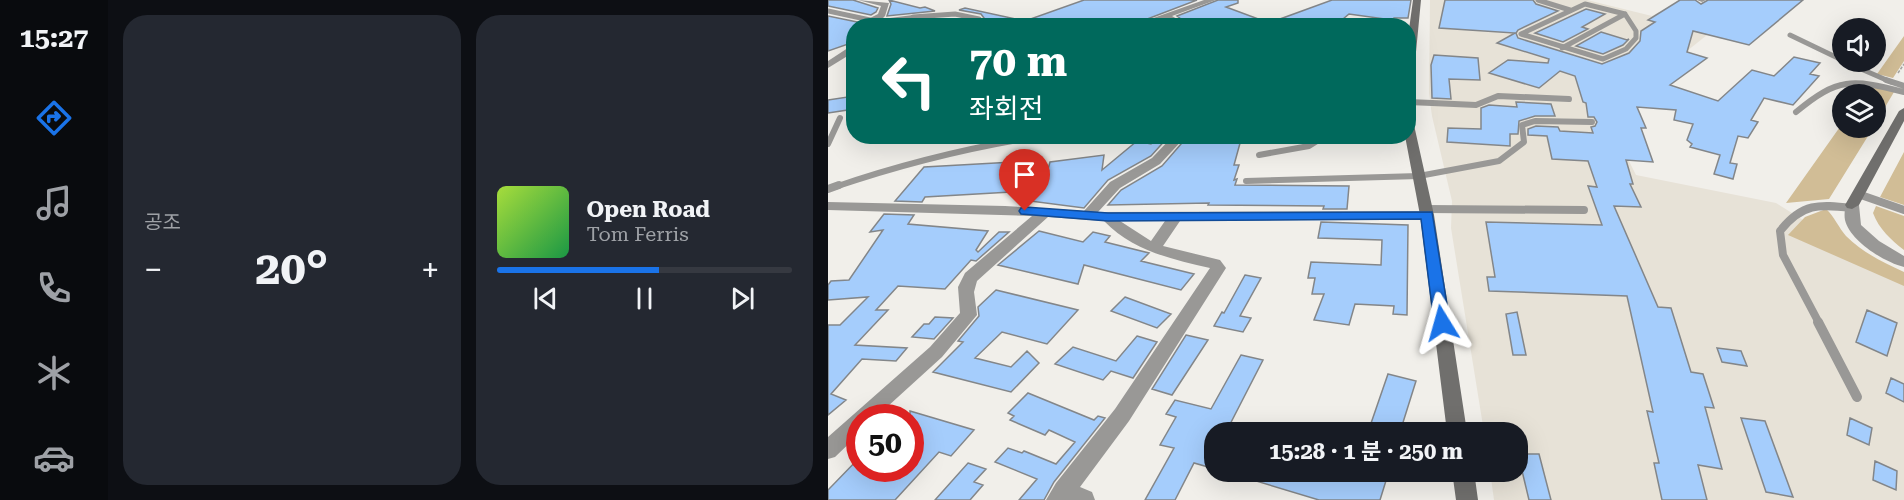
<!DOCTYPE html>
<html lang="ko">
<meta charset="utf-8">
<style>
body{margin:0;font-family:"Roboto Serif","Noto Sans KR",serif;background:#242831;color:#f1f3f6;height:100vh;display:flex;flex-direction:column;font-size:22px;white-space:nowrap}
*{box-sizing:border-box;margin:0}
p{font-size:20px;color:#9ea1a6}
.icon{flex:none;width:33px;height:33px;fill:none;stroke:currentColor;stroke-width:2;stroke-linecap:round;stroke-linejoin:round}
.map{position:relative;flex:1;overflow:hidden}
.sheet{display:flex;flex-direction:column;gap:15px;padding:15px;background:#0d0f14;width:720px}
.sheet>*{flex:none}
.top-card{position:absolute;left:18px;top:18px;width:570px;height:126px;border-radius:24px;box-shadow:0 6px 24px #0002;background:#00695c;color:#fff;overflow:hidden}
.tools{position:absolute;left:1004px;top:18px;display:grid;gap:12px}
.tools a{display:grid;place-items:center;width:54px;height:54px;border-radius:50%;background:#171b24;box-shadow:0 6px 24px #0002;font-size:30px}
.speed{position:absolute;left:18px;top:404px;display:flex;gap:12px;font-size:30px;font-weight:700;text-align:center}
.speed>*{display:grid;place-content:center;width:78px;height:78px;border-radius:50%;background:#171b24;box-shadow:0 6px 24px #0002;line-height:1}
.speed .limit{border:9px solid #d22;background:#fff;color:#111}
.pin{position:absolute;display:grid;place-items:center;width:51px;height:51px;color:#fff;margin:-62px -26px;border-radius:50% 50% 50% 0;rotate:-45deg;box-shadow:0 0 6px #0007}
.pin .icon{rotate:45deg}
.me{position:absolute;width:66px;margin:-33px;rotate:352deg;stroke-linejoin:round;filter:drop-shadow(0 0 4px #0008)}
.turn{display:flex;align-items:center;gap:21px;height:126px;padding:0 24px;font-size:27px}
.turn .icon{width:78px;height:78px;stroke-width:2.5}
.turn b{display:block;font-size:42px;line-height:51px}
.big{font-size:45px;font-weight:700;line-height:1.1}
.sheet .card{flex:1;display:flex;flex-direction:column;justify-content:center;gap:9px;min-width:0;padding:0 21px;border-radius:24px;background:#242831}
.song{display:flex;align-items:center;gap:18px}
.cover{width:72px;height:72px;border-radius:9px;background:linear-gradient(135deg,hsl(80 70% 55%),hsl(140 70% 35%))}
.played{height:6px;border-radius:3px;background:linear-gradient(90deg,#1a73e8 55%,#363941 55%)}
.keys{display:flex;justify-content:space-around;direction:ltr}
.heat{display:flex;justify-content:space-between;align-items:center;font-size:33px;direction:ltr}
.sheet .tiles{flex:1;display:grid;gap:15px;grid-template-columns:repeat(2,1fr)}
.trip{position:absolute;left:376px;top:422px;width:324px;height:60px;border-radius:24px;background:#171b24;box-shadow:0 6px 24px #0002;font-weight:700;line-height:60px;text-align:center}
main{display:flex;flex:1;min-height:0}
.tabs{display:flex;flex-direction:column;width:108px;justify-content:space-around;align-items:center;background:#090b0e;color:#9ea1a6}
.tabs .icon{width:42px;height:42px}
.tabs .active{color:#1a73e8}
.tabs b{font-size:27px;color:#f1f3f6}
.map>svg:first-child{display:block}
.built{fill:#e7e2d7}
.green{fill:#d1bd96}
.building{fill:#a5cdfc;stroke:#838689;stroke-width:1.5}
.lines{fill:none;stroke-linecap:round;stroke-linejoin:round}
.path{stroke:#a5a4a0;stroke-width:1.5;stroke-dasharray:3 1.5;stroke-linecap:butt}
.lane-far3{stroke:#999896;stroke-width:5}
.lane-far2{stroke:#999896;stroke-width:6}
.lane-far1{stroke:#999896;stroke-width:8}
.lane{stroke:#999896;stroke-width:10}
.street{fill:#999896;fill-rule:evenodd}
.secondary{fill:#706f6d;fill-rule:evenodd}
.route{fill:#1a73e8;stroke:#114b97;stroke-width:1.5}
</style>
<main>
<nav class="tabs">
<b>15:27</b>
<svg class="icon active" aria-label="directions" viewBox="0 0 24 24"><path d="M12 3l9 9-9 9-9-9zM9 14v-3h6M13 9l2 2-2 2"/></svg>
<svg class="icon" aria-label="music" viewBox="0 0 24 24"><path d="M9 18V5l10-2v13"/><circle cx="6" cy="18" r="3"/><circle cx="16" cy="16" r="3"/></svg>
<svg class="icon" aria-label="phone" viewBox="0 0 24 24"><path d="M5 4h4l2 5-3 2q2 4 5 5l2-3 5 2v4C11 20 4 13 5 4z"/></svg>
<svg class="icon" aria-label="climate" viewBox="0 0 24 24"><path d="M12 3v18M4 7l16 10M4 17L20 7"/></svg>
<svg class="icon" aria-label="car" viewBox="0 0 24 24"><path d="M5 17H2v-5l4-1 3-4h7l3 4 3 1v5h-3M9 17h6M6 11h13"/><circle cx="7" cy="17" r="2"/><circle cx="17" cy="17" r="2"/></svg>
</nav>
<section class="sheet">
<div class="tiles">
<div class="card"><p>공조</p>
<div class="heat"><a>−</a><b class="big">20°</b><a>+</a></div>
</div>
<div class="card">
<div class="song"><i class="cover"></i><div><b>Open Road</b><p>Tom Ferris</p></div></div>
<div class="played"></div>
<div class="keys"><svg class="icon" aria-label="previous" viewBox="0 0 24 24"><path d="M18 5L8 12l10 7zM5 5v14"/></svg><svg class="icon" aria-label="pause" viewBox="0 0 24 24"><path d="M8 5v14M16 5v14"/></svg><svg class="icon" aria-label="next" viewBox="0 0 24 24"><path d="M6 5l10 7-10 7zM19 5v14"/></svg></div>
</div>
</div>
</section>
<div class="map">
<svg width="1076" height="500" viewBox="0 0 1076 500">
<rect width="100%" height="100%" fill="#f1efea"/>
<path class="built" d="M602,0H759L824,16L831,12L889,27L829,75L791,134L801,161L808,175L948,203L991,230L1076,274V500H666L662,471H690V432H656L623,228L624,201L604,116L601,93Z"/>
<path class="green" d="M1076,36V61L1065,78L1049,74Z
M1042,85L1066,92L1047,124V94H1035Z
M1014,124V128H1045L1001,199L958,203Z
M1076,152V205L1052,197Z
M1048,206L1076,216V250C1063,240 1051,229 1045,213Z
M998,209C1006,216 1011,228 1018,236C1035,253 1055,262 1076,272V286L960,235L977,217Z"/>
<path class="building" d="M0,0H25L50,8L48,12L43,15L0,6Z
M61,0L92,8L97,7L107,11L59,16L63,4Z
M256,0H369L301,26H93L96,22L56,26L82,21L127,19L150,24L155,22L156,18L153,14L131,10L137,8L197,21Z
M390,0H410V3L398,7L441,23L504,0H583L580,18H566L564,20L521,14L509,24L502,23L499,26H363L349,16Z
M617,0H705L708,4L730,11L690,30L688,33L690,38L774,64L801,53L812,41L813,31L827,22L820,20L852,0H867L873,4L880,0H975L921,45L865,31L859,52L879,58L842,85L890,101L924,70L946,76L966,57L992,63L982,74L991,76L965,105L936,98L923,120L930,122L920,138L910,136L902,163L909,164L905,179L886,174L892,155L862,147L864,144L859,140L865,124L846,120L848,110L809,107L818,128H813L825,162L798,160L805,184H802L813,207L786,206L830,307L843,308L863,372L875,374L886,408L877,407L894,469L870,465L879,500H834L826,463H831L819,411L825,412L799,296L661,291L659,277H667L658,222L774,225L760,186L769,187L760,161L724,159L719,136L700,135V129L708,126L730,127L732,131L765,133L763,127L767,126L769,122L766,117H760L758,103L755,102L747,76L732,71L711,88L661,73L680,60L720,63L721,59L669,43L687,33L611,28Z
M758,9L777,14L754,27L760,29L735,42L707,33Z
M0,16L39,24L26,26V42L0,51Z
M773,32L799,40L801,39L795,45L775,54L748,46Z
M606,55L650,58L652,80L621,79L623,99L604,98L603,65Z
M26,96V109L0,113V100Z
M688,102L723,104L727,116H707L691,121L690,134H682V146L619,142L620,128L653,129V108L661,105L689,107Z
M331,136H341L323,156L280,180L256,208L202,201L215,188L222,162L276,155L274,170L309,141L323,144Z
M360,136H414L406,165H411L406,180L409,179L407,185L521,186L519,209H495L496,206L380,205L381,203L280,205L293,190L334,166Z
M201,161L183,192L97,197L94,202L67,201L96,167Z
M56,214L86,215L80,224L160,231L148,250L150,252L171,232H181L148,261L143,260L117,289L70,286L48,310H60L27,345L79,348L68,361L34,359L3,394L18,400L0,415V325H12L40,297L0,300V285L3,281L21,280L55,230L42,232Z
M493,222L580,225L579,315L565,314L566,306L527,304L521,325L486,320L496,294H484L487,278H480L483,262L553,265L554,240L490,238Z
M211,231L255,242L265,232L282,236L277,242L321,253L313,261L366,274L353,290L256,265L250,284L170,265Z
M417,275L433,278L412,316L423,318L415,332L386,326L394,312L396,313Z
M168,290L250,310L219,344L174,332L147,358L183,367L199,351L211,363L183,392L105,372L135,342L130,341L151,316L150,307Z
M297,297L343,314L329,328L283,311Z
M1039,310L1069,323L1059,356L1028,342Z
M689,312L698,355H685L678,314Z
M107,317L125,318L106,339L84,337L96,324H101Z
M358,335L380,340L344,395L324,389Z
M309,336L329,342L305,378L283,371L275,380L227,364L245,347L288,361Z
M889,348L913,351L919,366L894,362Z
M413,355L435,360L398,432H387V469L366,463L347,500H317L346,448L332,445L348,417L338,414L347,400L383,409Z
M560,374L588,381L572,432H540Z
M1063,378L1076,384V402L1058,393Z
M200,393L266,420L270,416L277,418L226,482L216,500H191L209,479L167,462L180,448L194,453L196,451L228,464L247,442L221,430L217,435L182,420L186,416L180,413Z
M82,411L146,430L123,456L111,452L67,500H0V490L32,457V468H82Z
M913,418L937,421L965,497L938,492Z
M1022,418L1044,428L1041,445L1019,435Z
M690,454H711L723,500H701Z
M1047,461L1069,471L1068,490L1045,480Z
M140,463L158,469L146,482L155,485L142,500H107Z
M406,471H561L552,500H491L405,474Z"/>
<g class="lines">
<path class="path" d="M1070,73L1076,64"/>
<path class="lane-far3" d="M710,0L742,10
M0,11L42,20
M85,17L127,14L151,19
M693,34L757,4L797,14L734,48
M693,34L775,59L798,49L808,38V31L797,14
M962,35L1014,60
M1017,62L1063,82"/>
<path class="lane-far2" d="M1058,80L1076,86
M604,103L648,105L670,96L741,99
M968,112C1010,77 1024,79 1076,92
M0,144L12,118
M431,155L481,146L497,136
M418,181L591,176L671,161L696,142L694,125L707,121L764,122
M7,187C74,164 143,147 213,136"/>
<path class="lane-far1" d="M0,189L11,185
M1030,194L1076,210
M598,209L756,210
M991,323L955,255L952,231C974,203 991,204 1024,208"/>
<path class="lane" d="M990,322L1029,397"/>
<path class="street" d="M30,0L61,3L57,16L54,19L85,15L89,17L41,26L42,23L38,20L50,14L53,6Z
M376,0H388L344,16L361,26H350L337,19L317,26H303Z
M869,0H878L874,2Z
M26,44V52L0,68V61Z
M580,99L604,100L609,103L604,106L580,105Z
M345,136H358L332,164L292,188L270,212L599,211L606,215L599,219L352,221L335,246L392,260L398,268L301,421L252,487L264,492L267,500H218L228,483L287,409L382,268C343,259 305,251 276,221L220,217L149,281L146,292L149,315L114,357L48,417H32V433L7,457L0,459V437L102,347L132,313L130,287L137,273L204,216L0,210V202L177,206L256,211L282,182L324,158ZM292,221H337L323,241Z
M1024,201L1031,205L1033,225L1051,241L1076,256V267C1056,262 1022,241 1017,220C1016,215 1017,210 1017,205Z"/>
<path class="secondary" d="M585,0H593L585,83L580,86V37Z
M1076,108V121L1031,205L1024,209L1019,208L1017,205L1071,111Z
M580,122L586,125L606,215L639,432H619L592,215L577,136H580Z
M624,471H646L650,500H628Z"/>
</g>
<path class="route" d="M197,207L280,213L604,212L622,323L620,328H609L606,323L593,219L280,221L193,214L191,211L193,208Z"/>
</svg>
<div class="tools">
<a><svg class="icon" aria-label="sound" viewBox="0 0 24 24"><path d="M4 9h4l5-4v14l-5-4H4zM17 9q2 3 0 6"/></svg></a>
<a><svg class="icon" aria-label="layers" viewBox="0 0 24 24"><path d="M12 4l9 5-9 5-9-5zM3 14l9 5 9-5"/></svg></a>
</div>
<div class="speed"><div class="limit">50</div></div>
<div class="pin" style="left:197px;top:211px;background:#d93025"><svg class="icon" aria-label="arrive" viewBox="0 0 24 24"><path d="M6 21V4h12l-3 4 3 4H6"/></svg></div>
<svg class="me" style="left:614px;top:323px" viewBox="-20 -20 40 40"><path d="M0-17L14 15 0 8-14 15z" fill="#1a73e8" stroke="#fff" stroke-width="4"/></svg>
<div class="trip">15:28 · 1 분 · 250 m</div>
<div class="top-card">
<div class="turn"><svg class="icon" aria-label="left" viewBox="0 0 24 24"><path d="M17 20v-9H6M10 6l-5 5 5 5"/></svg><div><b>70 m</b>좌회전</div></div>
</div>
</div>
</main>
